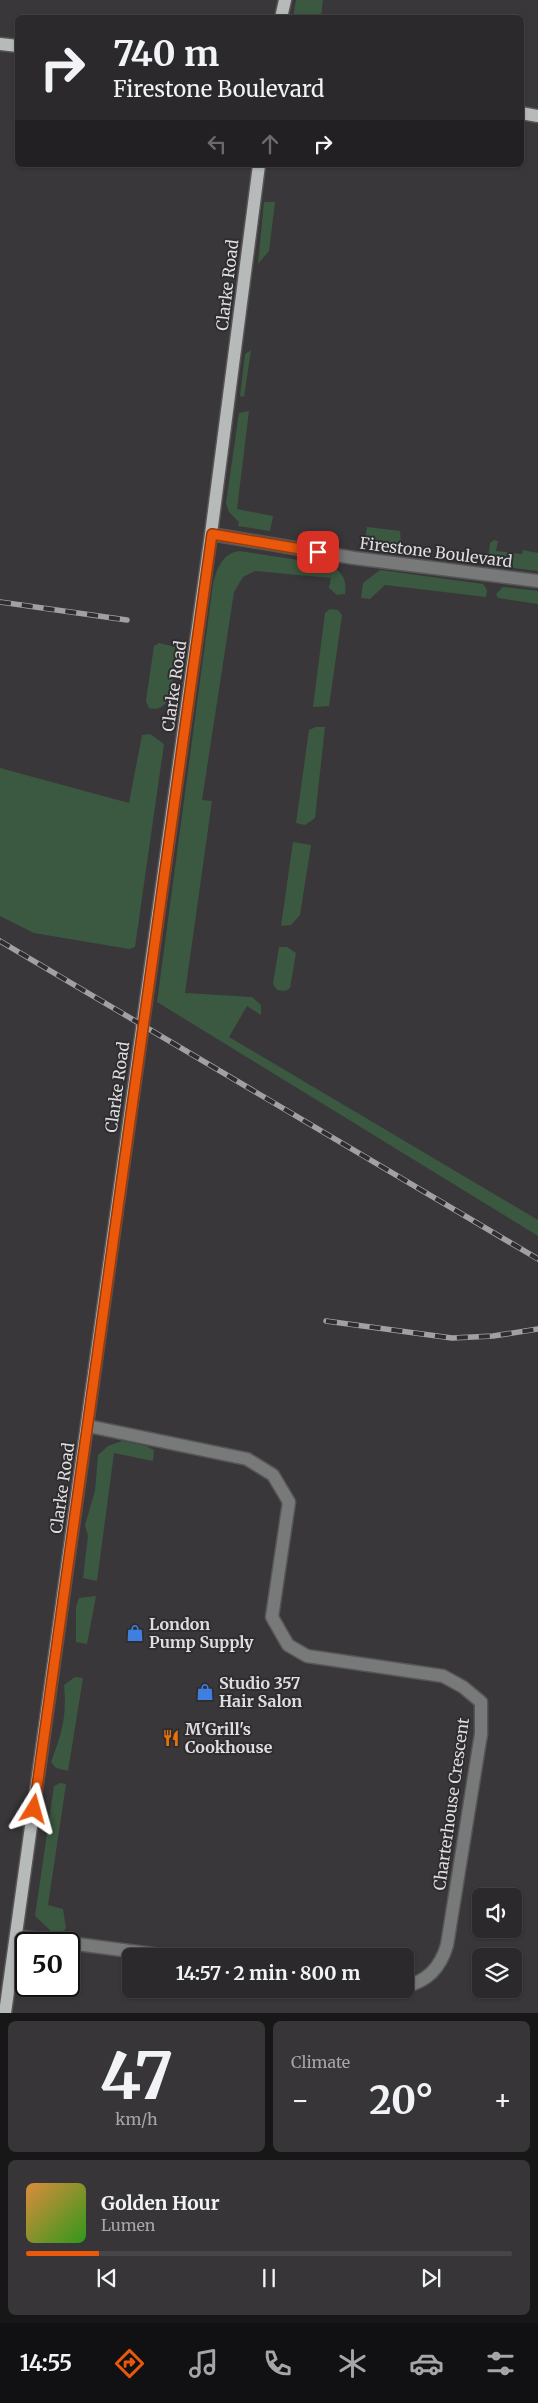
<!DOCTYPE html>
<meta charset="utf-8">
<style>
body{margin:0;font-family:Merriweather,serif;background:#373538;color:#f1f3f6;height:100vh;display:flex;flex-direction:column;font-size:19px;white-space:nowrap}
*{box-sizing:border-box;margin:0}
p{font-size:16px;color:#a6a6a9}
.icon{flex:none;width:28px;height:28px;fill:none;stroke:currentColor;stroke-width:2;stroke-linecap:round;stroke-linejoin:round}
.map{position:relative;height:2013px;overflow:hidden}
.details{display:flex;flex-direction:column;gap:8px;padding:8px;background:#181718;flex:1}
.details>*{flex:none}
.banner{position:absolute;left:15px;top:15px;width:509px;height:152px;border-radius:8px;box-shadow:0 1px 4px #0004,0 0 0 1px #474548;background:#2b292c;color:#f1f3f6;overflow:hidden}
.tools{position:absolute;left:472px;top:1888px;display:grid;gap:10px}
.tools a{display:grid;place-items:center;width:50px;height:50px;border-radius:8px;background:#2b292c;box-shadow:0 1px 4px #0004,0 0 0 1px #474548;font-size:25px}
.speed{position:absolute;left:15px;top:1932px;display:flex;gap:10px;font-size:25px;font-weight:700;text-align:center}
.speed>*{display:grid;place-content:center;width:65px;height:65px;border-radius:50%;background:#2b292c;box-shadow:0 1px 4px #0004,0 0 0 1px #474548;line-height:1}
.speed .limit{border:2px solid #111;border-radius:8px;background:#fff;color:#111}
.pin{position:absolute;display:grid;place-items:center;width:42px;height:42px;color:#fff;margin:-21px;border-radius:10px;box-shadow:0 2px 8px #0006}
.me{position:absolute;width:55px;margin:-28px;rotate:8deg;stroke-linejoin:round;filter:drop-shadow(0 0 4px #0008)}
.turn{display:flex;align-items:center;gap:18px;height:105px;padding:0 15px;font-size:22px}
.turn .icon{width:65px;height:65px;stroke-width:2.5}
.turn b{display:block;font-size:35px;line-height:42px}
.lanes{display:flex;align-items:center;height:48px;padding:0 15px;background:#0003;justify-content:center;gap:25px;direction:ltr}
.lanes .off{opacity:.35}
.big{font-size:38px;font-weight:700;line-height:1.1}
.details .widget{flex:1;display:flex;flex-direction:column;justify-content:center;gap:8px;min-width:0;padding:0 18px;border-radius:8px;background:#373538}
.details .dial{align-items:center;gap:0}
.dial b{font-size:65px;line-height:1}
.song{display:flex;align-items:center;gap:15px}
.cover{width:60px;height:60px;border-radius:8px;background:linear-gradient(135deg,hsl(30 70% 55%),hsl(110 70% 35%))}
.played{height:5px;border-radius:2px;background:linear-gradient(90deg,#ea580c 15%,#474548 15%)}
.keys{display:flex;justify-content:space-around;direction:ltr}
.heat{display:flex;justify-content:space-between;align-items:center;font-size:28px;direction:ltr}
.details .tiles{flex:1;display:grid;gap:8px;grid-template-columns:1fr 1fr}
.widget:last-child{grid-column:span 2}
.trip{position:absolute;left:122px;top:1948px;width:292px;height:50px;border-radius:8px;background:#2b292c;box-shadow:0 1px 4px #0004,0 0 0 1px #474548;font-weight:700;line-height:50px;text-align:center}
.tabs{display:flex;height:80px;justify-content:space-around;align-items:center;background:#111012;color:#a6a6a9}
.tabs .icon{width:35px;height:35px}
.tabs .current{color:#ea580c}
.tabs b{font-size:22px;color:#f1f3f6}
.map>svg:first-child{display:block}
.green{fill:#3b5940}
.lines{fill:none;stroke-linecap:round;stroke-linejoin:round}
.minor-casing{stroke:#575558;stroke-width:15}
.major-casing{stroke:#575558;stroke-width:15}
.minor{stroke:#777a79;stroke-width:12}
.major{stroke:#b6bbba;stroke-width:12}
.rail-casing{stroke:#a2a0a3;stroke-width:5.5}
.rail{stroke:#2f2d30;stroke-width:4;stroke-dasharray:11;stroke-linecap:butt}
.route-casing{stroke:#983908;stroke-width:12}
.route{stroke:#ea580c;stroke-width:9}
.labels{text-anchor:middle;stroke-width:4;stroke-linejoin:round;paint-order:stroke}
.street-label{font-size:16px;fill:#dedddf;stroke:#2f2d30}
.poi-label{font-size:16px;font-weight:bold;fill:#dedddf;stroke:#2f2d30;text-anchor:start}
</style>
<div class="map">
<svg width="538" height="2013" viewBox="0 0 538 2013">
<rect width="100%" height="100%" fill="#39373a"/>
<path class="green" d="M296,0H323L321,17H293Z
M264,202H275L269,251L258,264Z
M251,350L244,397L240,396L245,354Z
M249,411L237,509L273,516L270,531L238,526L239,522L229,512L226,503L239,413Z
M367,527L400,531L401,543L397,549L364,545Z
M494,540L498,541L496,551L522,554L523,550L538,553V571L490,565L488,561L490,543Z
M239,551L331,565C343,574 347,579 345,594L337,595L329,588L331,578L255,571L243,577L234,592L202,800L212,801L185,993L252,997L261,1005V1015L247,1006L229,1037L538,1220V1236L157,1002L213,584C217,568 222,554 239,551Z
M380,570L483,584L487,590L486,597L385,585L370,599L361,598L363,583Z
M503,587L538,591V604L498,598L496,594Z
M330,609L338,610L342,615L329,706L313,707L325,613Z
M159,643L175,647C173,665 177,716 149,708L146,701L154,646Z
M316,727H325L315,818L305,825L296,823L309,730Z
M150,734L164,744L135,947L129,949L34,933L0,916V768L129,803L142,735Z
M293,842L311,845L300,915L291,925L281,926Z
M279,947H287L296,953L290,988L285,991L277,990L273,984Z
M122,1441L146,1446L154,1450L153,1461L114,1453L97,1581L83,1578L88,1536L85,1525L95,1491L98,1455L108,1446Z
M96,1596L87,1644L76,1642V1607L79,1598Z
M75,1677L83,1678L68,1771L56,1768L51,1762C62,1733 67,1716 64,1685Z
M60,1783L66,1784L48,1905L63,1909L66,1928L62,1934L52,1932L35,1916L54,1786Z"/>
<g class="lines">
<g class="minor-casing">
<path id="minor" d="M211,534L354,558L538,581
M88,1426L247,1459L273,1475L289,1502L272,1617L288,1645L307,1656L443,1676L463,1687L481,1702V1734L447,1945C441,1966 429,1981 406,1986
M16,1936L168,1956"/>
</g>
<g class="major-casing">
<path id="major" d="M281,18L285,0
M0,44L18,46
M521,113L538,116
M5,2013L211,534L259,165"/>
</g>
<use href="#minor" class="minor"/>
<use href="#major" class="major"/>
<g class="rail-casing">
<path id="rail" d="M0,602L127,620
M0,941L538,1259
M326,1321L452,1338L493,1336L538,1329"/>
</g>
<use href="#rail" class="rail"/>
</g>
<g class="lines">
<g class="route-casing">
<path id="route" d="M34,1809L212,534L318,552"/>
</g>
<use href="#route" class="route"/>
</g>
<defs>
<g id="shop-bare" transform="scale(1.35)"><path d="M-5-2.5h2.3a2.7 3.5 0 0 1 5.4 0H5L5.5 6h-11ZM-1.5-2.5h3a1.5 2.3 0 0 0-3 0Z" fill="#3f7fe0" stroke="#2f2d30" stroke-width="2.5" paint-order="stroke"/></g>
<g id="restaurant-bare" transform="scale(1.35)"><path d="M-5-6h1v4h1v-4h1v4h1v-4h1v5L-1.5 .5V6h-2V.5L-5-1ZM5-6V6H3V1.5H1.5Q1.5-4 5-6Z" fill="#e8710a" stroke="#2f2d30" stroke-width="2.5" paint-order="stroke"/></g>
</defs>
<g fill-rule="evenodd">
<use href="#shop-bare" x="135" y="1633"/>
<use href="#shop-bare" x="205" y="1692"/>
<use href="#restaurant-bare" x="171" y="1738"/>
</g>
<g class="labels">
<g class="street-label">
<text transform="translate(227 285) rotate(-83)" y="6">Clarke Road</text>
<text transform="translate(436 552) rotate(7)" y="6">Firestone Boulevard</text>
<text transform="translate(174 686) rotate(-82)" y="6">Clarke Road</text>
<text transform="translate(117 1087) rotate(-82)" y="6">Clarke Road</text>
<text transform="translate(62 1488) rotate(-82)" y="6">Clarke Road</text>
<text transform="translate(451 1804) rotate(-82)" y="6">Charterhouse Crescent</text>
</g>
<g class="poi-label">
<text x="149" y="1630">London<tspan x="149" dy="18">Pump Supply</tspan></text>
<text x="219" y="1689">Studio 357<tspan x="219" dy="18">Hair Salon</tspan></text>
<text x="185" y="1735">M'Grill's<tspan x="185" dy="18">Cookhouse</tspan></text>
</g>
</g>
</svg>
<div class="tools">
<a><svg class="icon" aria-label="sound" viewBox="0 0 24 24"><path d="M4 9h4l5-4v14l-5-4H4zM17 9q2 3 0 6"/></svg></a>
<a><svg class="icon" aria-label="layers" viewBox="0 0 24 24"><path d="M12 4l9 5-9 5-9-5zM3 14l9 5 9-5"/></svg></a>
</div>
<div class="speed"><div class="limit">50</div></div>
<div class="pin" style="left:318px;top:552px;background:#d93025"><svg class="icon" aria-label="arrive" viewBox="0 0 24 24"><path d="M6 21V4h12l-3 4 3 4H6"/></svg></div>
<svg class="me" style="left:34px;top:1809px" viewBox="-20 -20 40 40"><path d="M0-17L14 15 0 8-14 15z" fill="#ea580c" stroke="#fff" stroke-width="4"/></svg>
<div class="trip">14:57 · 2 min · 800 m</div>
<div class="banner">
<div class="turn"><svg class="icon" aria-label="right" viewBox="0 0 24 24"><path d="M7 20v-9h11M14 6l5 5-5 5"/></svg><div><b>740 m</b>Firestone Boulevard</div></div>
<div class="lanes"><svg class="icon off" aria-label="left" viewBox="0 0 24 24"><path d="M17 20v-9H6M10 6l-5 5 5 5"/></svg><svg class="icon off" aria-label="ahead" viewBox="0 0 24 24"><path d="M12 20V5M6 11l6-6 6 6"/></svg><svg class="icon" aria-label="right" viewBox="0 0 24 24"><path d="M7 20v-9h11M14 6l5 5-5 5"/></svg></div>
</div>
</div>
<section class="details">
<div class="tiles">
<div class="widget dial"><b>47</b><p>km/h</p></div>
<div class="widget"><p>Climate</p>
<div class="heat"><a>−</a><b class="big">20°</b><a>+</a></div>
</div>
<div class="widget">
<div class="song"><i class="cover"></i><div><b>Golden Hour</b><p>Lumen</p></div></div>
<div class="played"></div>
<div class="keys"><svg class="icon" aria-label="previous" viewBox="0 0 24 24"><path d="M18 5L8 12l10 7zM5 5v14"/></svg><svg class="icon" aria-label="pause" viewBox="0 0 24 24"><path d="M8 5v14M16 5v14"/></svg><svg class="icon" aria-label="next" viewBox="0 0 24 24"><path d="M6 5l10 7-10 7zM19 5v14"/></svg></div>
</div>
</div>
</section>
<nav class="tabs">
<b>14:55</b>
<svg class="icon current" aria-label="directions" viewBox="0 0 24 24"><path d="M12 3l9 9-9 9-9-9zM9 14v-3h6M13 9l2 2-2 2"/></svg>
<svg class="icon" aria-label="music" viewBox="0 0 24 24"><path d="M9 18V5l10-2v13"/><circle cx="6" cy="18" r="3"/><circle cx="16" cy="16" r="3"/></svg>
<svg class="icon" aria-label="phone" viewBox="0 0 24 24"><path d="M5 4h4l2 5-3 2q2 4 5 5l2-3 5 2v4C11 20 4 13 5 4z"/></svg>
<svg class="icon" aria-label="climate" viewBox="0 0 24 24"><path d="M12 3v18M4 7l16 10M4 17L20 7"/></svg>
<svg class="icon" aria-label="car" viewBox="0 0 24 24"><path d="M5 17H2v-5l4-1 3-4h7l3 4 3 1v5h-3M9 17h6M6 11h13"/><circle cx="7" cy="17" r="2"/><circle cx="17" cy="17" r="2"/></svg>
<svg class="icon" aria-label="filters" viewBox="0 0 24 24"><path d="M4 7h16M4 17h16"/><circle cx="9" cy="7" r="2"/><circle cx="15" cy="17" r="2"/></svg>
</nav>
